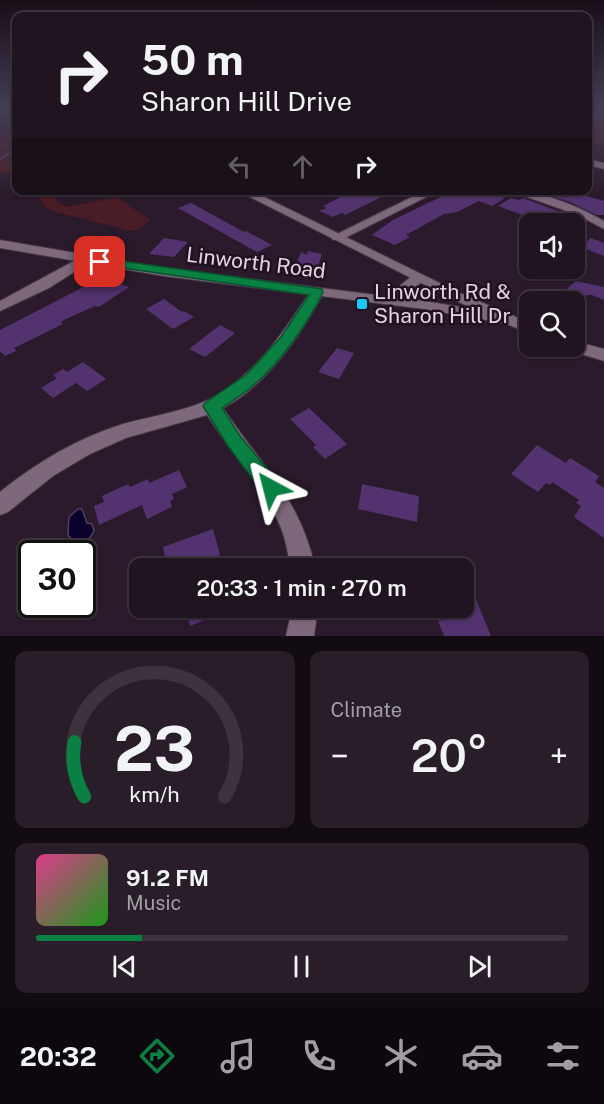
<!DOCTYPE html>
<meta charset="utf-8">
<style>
body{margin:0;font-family:"Public Sans",sans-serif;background:#281d29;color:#f1f3f6;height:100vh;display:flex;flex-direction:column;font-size:22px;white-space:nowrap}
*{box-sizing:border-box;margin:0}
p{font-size:20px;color:#a29ea5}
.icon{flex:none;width:33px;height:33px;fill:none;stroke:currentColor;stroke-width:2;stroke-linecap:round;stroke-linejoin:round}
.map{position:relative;height:636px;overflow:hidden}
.panel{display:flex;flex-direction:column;gap:15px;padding:15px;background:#120b12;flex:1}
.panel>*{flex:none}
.guide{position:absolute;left:12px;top:12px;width:580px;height:183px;border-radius:12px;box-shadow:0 2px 4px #0004,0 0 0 2px #3d333e;background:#201420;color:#f1f3f6;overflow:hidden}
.fabs{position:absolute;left:519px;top:213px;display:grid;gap:12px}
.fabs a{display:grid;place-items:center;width:66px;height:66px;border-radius:12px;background:#201420;box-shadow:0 2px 4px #0004,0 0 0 2px #3d333e;font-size:30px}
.speed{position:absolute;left:18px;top:540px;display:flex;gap:12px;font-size:30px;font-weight:700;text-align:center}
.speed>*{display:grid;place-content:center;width:78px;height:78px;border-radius:50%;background:#201420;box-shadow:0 2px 4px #0004,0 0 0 2px #3d333e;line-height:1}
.speed .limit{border:3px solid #111;border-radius:9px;background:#fff;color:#111}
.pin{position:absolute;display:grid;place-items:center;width:51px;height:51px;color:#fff;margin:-26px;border-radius:12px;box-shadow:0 3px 9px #0006}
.me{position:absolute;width:66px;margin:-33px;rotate:322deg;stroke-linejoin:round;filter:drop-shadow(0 0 4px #0008)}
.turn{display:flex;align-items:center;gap:21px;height:126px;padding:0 30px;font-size:27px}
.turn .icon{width:78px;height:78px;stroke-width:2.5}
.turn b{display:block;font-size:42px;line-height:51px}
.lanes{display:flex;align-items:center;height:57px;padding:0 30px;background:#0003;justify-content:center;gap:30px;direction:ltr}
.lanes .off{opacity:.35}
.big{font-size:45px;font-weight:600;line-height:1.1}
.panel .card{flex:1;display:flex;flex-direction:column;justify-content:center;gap:9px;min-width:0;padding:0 21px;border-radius:12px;background:#281d29}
.panel .dial{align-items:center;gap:0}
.dial svg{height:156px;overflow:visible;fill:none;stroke:#3d333e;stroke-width:7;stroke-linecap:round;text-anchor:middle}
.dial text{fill:#f1f3f6;stroke:none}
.song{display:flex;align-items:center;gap:18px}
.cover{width:72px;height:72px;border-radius:9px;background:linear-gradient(135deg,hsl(330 70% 55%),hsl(120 70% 35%))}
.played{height:6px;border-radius:3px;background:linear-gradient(90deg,#0b8043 20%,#3d333e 20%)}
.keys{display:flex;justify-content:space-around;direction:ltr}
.heat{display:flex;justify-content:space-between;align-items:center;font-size:33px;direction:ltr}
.panel .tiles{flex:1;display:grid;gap:15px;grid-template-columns:1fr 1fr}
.card:last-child{grid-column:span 2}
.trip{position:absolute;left:129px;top:558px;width:345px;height:60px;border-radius:12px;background:#201420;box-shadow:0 2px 4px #0004,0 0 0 2px #3d333e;font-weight:600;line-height:60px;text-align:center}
.menu{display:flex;height:96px;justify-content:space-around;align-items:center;background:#0d080d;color:#a29ea5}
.menu .icon{width:42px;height:42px}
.menu .selected{color:#0b8043}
.menu b{font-size:27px;color:#f1f3f6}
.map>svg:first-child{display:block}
.green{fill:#491c26}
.water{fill:#0b012b;stroke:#4b4161;stroke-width:1.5}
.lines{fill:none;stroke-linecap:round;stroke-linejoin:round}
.stream{stroke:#4b4161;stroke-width:2}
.building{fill:#52336f}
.minor-casing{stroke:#443744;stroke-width:2}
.secondary-casing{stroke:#443744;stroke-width:2}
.minor{fill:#7d687c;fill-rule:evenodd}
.secondary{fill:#7d687c;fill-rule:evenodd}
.route{fill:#0b8043;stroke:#07532c;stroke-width:1.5}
.poi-dot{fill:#15cafb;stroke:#211121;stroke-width:2}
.labels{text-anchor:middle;stroke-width:5;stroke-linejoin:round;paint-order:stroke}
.street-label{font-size:21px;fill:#e1d5e0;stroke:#211121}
.poi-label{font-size:21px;fill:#e1d5e0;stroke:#211121;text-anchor:start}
</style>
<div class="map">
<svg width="604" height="636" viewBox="0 0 604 636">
<rect width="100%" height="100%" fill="#2b1a2b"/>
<path class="green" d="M588,108H604V145L588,142Z
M16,121V172L0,173V141Z
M36,191H51L58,202L67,207L117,197L150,220L140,228L131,231L52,211L45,207Z"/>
<path class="water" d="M78,509H82L87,523L92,524L94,531L90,538L76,544L68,535L69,517Z"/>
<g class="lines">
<path class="stream" d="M0,159L16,150"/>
</g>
<path class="building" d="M354,190H396L345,215L342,213L333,217L319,211L327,208L323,206Z
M455,190H482L505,198L492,206L479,201L457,212L444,214L406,235L410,237L395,245L372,235L393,220Z
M566,190L604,201V215H597L570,202L534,191Z
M511,198L519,200L523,198L587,222L574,232V224H547L498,206Z
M191,203L244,232L246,231L272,245L257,252L178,208Z
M164,238L188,242L174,257L149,254Z
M591,238L604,243V256L581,247Z
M308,251L322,254L317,270L295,268L301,252L307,255Z
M101,278L129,287L99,307L95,306L66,319L61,322L63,324L14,348L16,351L5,356L0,351V330Z
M576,281L604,287V300L592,295H587L581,301L562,293Z
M164,299L182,312L184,311L194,317L173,329L146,309Z
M220,325L235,333L205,357L189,349Z
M337,348L354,353L339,379L318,372Z
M83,362L106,379L87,391L76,383L53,398L41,388L57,378L53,375L63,369L67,372Z
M309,408L347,444L325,459L313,447L316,445L290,419Z
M537,445L566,463L570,458L599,476L595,482L604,488V538L574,517L581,506L576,503L579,500L552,482L550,485L546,483L538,492L511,474Z
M179,470L187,487L172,494L174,499L170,501L172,507L147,519L142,505L99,525L94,506L104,502L102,496L128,484L130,487L148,479L149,483Z
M362,484L419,496L417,522L358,509Z
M213,529L220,555L210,559L213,568H167L163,547Z
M473,592L491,636H444L438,621L444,620L440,608H464V594Z
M186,608H233L190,626Z"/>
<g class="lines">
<g class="minor-casing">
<path id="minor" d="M588,159L604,163V169L588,165Z
M426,190H440L341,240H333L331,237Z
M507,190C539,190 576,205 604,221V229L578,215Z
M85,255L91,259L90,262L49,288L0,311V301Z
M418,274L423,275L425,278L423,281L395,304H385L383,301L385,298L413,275Z
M317,288L324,292C301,335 267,385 223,408C260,464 301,499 315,568H291C288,555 286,540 281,528C266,490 230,451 207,415L126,438L90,454L53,476L8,512L0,515V492C37,462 78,438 123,424C155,415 191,411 219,394C260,369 286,328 312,289Z
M292,608H318L314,636H286Z"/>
</g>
<g class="secondary-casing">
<path id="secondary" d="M236,190H250L460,293L530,323V334L507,324L424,309L164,276L0,248V240L164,268L424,301L473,309Z
M574,341L604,349V361L568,350L566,346H574Z"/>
</g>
<use href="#minor" class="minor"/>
<use href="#secondary" class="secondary"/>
</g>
<linearGradient id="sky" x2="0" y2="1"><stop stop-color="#180e18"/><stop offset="0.55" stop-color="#443e55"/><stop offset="1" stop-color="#443e55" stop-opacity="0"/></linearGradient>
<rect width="604" height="197" fill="url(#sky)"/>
<path class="route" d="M100,258L322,289L323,292C310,320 280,363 256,383C246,393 233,400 222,408L240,436L278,482L281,488L278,494L271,497L264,494L228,446L203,406L206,402L246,375L281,337L309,295L96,264L94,262Z"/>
<rect class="poi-dot" x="356" y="298" width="12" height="12" rx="3"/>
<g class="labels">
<g class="street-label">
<text transform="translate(256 263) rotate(7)" y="7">Linworth Road</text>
</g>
<g class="poi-label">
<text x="374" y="299">Linworth Rd &amp;<tspan x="374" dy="24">Sharon Hill Dr</tspan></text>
</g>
</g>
</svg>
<div class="fabs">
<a><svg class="icon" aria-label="sound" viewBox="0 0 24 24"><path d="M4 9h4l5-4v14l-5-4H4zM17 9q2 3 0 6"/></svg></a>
<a><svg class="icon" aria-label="search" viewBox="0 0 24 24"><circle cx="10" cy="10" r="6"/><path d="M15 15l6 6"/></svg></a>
</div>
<div class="speed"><div class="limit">30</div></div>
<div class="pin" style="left:100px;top:262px;background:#d93025"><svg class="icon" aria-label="arrive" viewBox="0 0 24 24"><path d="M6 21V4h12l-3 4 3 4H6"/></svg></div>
<svg class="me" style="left:271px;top:488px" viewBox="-20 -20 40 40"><path d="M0-17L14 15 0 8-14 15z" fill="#0b8043" stroke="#fff" stroke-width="4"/></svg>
<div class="trip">20:33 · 1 min · 270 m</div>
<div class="guide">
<div class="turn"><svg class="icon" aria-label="right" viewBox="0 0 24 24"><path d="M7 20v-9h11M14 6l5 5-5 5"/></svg><div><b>50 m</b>Sharon Hill Drive</div></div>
<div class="lanes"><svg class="icon off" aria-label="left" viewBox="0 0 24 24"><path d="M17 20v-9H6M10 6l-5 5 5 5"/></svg><svg class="icon off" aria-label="ahead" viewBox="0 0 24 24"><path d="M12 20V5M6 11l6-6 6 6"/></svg><svg class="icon" aria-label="right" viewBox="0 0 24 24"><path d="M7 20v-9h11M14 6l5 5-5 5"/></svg></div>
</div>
</div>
<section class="panel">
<div class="tiles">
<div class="card dial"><svg viewBox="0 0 100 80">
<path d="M14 69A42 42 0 1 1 86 69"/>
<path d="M14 69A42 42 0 0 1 9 41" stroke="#0b8043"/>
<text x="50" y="56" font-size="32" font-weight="700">23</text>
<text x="50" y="72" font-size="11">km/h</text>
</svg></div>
<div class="card"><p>Climate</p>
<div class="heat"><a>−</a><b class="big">20°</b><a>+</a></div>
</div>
<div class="card">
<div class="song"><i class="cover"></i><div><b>91.2 FM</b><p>Music</p></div></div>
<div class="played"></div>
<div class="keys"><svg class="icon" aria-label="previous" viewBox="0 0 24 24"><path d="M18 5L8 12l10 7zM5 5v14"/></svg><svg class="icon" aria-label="pause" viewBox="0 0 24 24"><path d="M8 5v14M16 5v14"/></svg><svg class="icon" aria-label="next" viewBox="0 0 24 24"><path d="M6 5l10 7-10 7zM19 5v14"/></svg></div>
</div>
</div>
</section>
<nav class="menu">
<b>20:32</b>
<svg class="icon selected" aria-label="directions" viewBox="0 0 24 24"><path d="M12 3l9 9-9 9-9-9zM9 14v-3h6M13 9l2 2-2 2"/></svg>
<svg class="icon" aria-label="music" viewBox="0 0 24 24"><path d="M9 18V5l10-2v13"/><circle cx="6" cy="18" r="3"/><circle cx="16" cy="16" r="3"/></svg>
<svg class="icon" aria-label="phone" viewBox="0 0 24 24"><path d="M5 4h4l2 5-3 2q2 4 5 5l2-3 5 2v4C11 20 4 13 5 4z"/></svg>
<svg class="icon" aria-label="climate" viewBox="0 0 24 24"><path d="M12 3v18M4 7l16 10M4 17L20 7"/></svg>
<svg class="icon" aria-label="car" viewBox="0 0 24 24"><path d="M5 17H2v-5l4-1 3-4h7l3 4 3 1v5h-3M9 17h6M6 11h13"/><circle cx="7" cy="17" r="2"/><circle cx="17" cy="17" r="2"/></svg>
<svg class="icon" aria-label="filters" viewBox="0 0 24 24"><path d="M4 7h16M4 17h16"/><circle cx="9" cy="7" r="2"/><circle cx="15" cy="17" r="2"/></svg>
</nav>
